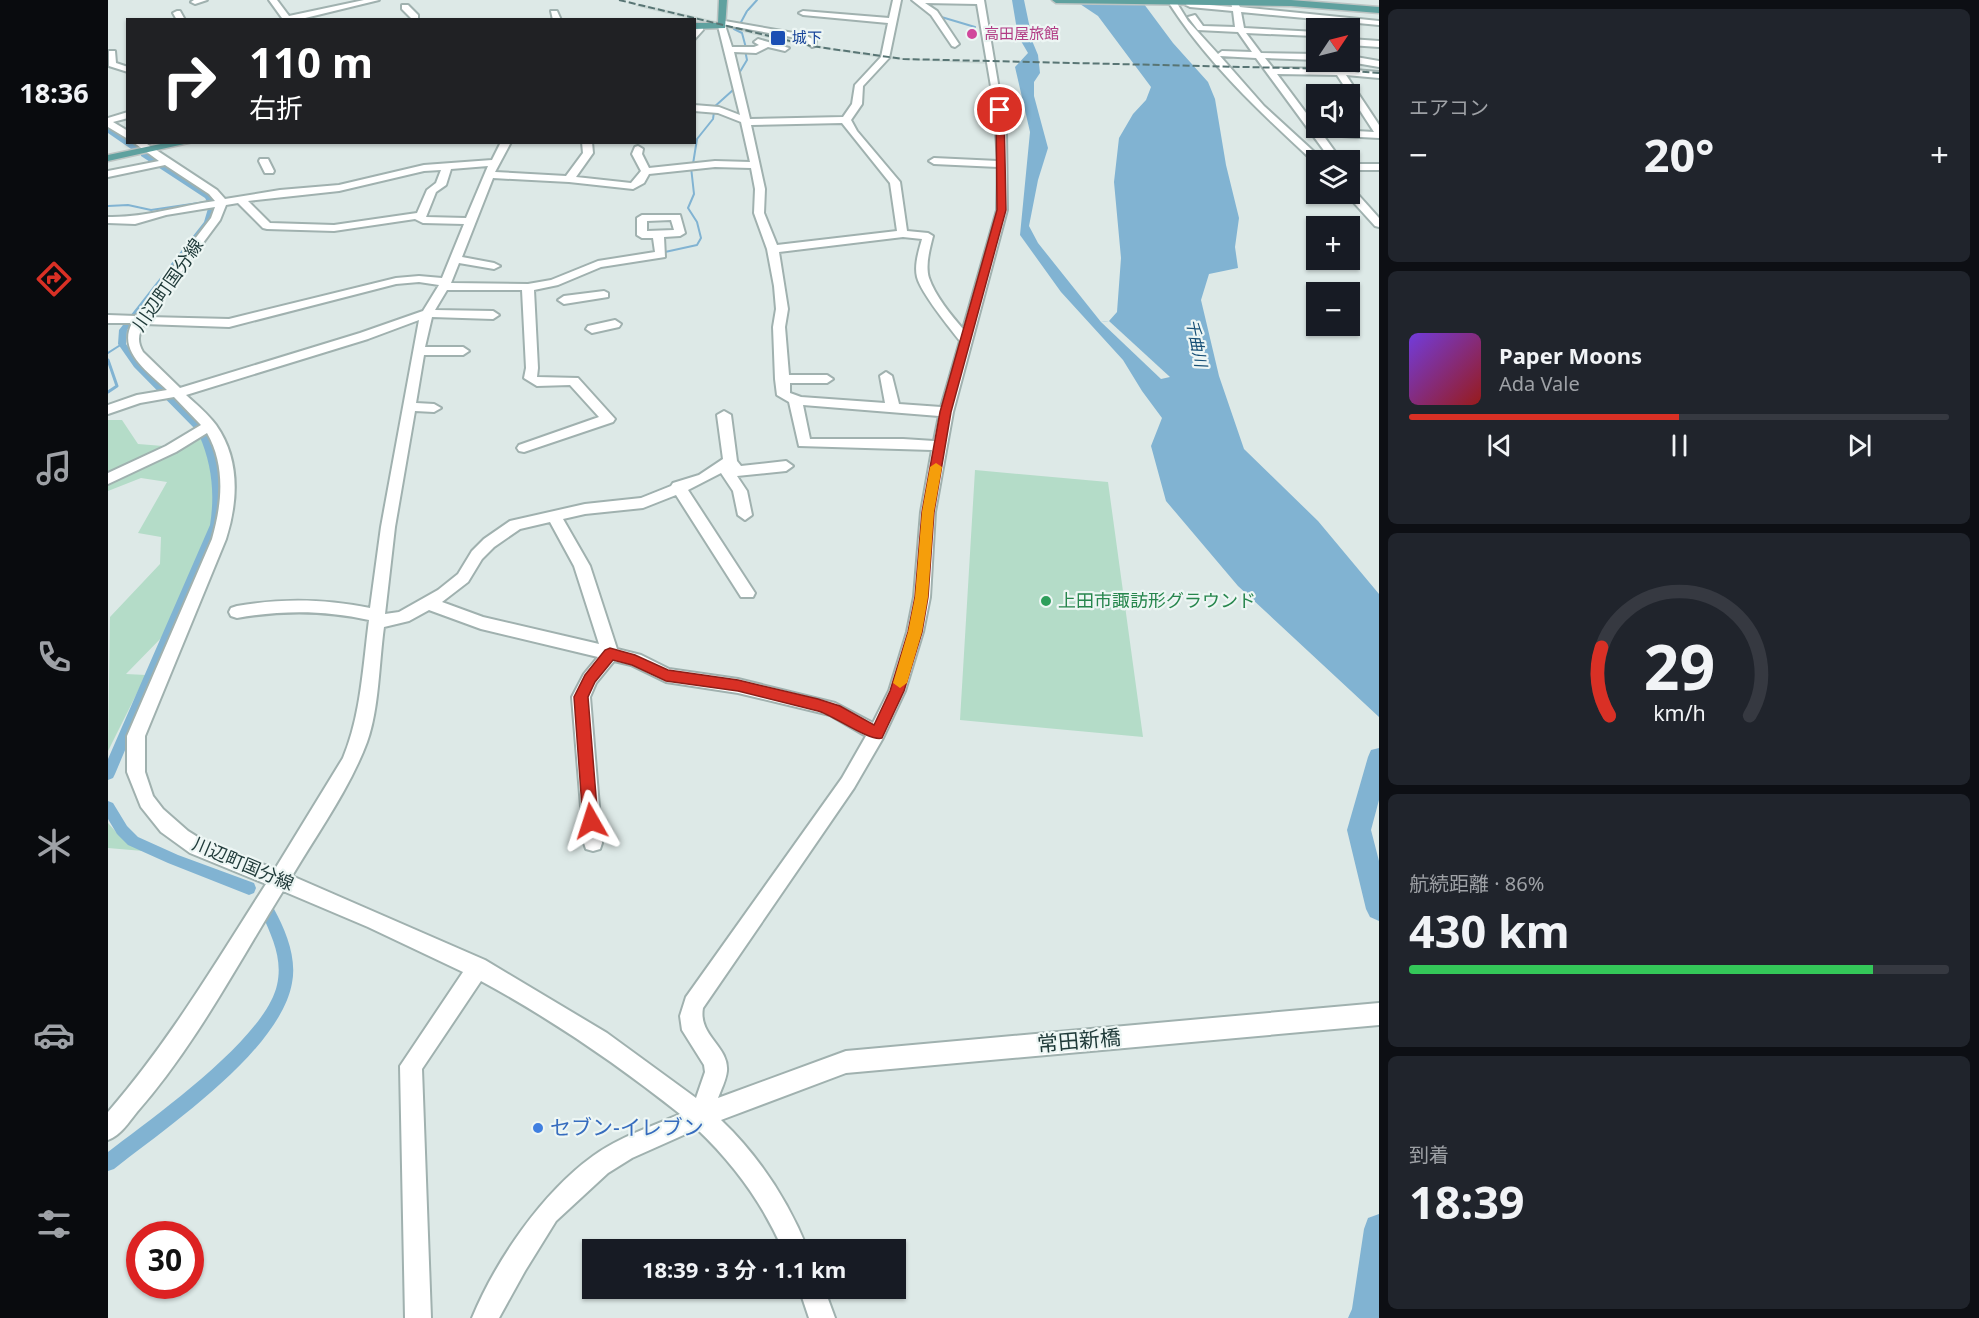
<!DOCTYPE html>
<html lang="ja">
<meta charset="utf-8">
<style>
body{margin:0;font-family:"Noto Sans","Noto Sans JP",sans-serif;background:#20242c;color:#f1f3f6;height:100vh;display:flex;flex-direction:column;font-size:22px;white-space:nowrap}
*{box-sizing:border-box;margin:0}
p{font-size:20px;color:#9ea1a6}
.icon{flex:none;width:33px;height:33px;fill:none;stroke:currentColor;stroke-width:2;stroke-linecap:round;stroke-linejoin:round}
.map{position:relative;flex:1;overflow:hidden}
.sheet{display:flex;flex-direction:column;gap:9px;padding:9px;background:#0d0f14;width:600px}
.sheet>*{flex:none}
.top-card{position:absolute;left:18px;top:18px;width:570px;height:126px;border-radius:0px;box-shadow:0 2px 4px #0004;background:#202124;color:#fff;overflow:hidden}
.needle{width:39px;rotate:55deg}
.controls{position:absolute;left:1198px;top:18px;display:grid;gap:12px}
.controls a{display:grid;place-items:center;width:54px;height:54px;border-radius:0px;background:#171b24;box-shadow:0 2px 4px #0004;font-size:30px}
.speed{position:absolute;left:18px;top:1221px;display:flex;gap:12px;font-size:30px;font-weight:700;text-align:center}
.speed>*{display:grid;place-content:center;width:78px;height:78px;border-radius:50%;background:#171b24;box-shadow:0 2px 4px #0004;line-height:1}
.speed .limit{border:9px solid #d22;background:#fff;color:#111}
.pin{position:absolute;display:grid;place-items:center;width:51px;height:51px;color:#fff;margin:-26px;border:3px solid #fff;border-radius:50%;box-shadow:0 2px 6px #0007}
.me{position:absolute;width:66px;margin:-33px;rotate:354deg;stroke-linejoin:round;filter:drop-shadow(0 0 4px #0008)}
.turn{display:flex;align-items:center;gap:21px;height:126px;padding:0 24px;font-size:27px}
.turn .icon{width:78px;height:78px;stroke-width:2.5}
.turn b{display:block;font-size:42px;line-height:51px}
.big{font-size:45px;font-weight:700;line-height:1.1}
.sheet .card{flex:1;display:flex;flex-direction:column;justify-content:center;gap:9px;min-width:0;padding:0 21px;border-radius:9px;background:#20242c}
.sheet .dial{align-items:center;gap:0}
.dial svg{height:156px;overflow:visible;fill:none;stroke:#363941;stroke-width:7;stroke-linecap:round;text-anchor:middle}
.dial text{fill:#f1f3f6;stroke:none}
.song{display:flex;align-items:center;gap:18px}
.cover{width:72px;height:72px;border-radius:9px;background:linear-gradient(135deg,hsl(260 70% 55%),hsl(0 70% 35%))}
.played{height:6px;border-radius:3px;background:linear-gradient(90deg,#d93025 50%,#363941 50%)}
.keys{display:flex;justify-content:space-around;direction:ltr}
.heat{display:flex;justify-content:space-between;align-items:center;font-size:33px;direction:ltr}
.charge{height:9px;border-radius:4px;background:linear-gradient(90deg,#34c759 86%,#363941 0)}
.trip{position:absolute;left:474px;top:1239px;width:324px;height:60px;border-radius:0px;background:#171b24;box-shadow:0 2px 4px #0004;font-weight:700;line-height:60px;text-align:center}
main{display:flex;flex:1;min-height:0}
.tab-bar{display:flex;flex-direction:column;width:108px;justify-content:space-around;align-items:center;background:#090b0e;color:#9ea1a6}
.tab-bar .icon{width:42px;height:42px}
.tab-bar .on{color:#d93025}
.tab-bar b{font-size:27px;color:#f1f3f6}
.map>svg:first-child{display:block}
.built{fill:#cbd9d6}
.green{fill:#b4dcc8}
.water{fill:#81b3d2}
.pier{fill:#dde9e7}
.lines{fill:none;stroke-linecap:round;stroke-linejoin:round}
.stream-far1{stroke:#81b3d2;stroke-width:2}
.stream{stroke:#81b3d2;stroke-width:3}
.canal{fill:#81b3d2;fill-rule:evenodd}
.river{fill:#81b3d2;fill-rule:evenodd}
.minor-casing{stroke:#a0b1af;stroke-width:4}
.major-casing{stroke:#bcc4c3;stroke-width:3}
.minor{fill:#fff;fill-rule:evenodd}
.major{fill:#5fa19f;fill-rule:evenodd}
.rail{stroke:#587574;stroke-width:2;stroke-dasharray:7 3;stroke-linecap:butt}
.route{fill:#d93025;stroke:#8d1f18;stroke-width:1.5}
.slow{fill:#f59e0b}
.hotel-dot{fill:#d1479c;stroke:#edf6f4;stroke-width:2}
.transit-dot{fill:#1a4fb4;stroke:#edf6f4;stroke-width:2}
.leisure-dot{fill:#2e9e5b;stroke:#edf6f4;stroke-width:2}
.shop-dot{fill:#3f7fe0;stroke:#edf6f4;stroke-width:2}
.labels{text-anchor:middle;stroke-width:4.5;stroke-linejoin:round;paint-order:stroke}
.far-hotel-label{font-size:15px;fill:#b23c85;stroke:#edf6f4;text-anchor:start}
.far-transit-label{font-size:15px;fill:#164399;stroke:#edf6f4;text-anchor:start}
.far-water-label{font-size:16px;font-style:italic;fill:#175076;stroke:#edf6f4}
.street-label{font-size:18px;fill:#1e3938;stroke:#edf6f4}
.leisure-label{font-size:18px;fill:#27864d;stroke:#edf6f4;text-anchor:start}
.near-street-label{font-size:21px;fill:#1e3938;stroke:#edf6f4}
.near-shop-label{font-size:21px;fill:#366cbe;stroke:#edf6f4;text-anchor:start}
</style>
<main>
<nav class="tab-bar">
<b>18:36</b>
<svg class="icon on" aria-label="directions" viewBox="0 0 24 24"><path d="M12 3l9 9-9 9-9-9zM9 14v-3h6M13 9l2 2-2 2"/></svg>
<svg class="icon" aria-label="music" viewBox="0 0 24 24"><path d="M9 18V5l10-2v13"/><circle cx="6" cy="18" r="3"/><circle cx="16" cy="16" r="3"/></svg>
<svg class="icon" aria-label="phone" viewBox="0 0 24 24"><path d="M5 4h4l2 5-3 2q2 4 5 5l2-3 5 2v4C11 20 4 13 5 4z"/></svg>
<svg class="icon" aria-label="climate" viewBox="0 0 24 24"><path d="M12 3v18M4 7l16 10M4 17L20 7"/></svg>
<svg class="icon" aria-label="car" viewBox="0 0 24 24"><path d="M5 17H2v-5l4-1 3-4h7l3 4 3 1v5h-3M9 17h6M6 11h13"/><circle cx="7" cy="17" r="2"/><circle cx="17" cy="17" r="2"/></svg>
<svg class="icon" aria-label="filters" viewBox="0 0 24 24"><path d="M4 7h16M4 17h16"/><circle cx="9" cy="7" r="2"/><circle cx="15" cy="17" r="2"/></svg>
</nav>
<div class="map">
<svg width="1271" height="1318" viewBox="0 0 1271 1318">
<rect width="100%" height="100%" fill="#dde9e7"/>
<path class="built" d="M532,4L689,39L697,37L704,44L722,48L795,58L881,62L882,64L779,59L685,44L527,6Z"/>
<path class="green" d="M0,420H14L30,444L55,446L93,437L100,452L109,497L105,525L57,634L18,674L38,675L0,751L2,617L52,564L53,537L30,533L59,482L33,478L0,491Z
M867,470L1000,482L1035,737L852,720Z
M0,823L9,833L35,851L0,848Z"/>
<path class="water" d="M904,0H916L925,43L930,55L932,73L926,82V96L940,148L930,180L921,226L930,243L993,322L1001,321L1009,312L1013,258L1006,182L1011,138L1025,114L1038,100L1043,87L990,16L966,0H1033L1065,43L1100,82L1107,99L1118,165L1131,218L1127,247L1130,268L1101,274L1093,300L1111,376L1136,449L1210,521L1271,594V717L1130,586L1058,501L1043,446L1054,418L1034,391L1015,360L953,292L912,235L922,132L907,67L920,53L910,36Z"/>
<path class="pier" d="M1001,321L1062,377L1053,379L993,322Z"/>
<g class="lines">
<path class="stream-far1" d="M640,10L649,0
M830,16L867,27
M632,24L639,11
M626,29L634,33L638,48
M630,75L639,60L637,50
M605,108L625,90
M585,164L589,139L605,119L606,112
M0,206L20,205L43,210L104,201
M557,252L589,245L593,238L589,222L580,208L586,194L583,167
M0,353L14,344"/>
<path class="stream" d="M0,360L9,386L0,392"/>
<path class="canal" d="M0,128L20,140V142H24L33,149L26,151L0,133Z
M33,152H39L103,195L109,205L103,224L19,330L18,344L32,363L94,426V430H88L26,367L10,344L11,330L96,222L101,205L97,198L33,156Z
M96,432C116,442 115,505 112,525L7,774L5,778L0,780V759L102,525C107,494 104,464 91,435Z
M0,801L5,803L19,826L30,837L70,855L146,883L148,888L146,893L141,895L60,863L20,845L9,834L0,819Z
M161,907L166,909C178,931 189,958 184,983C172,1051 58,1128 6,1169L0,1171V1152C44,1118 157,1039 169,985C175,959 164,937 154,914L156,909Z"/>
<path class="river" d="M1271,748V800L1263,830L1271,861V921L1262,917L1258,909L1239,830L1260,757L1263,750Z
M1271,1214V1318H1240L1244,1309L1256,1229L1260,1218Z"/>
<g class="minor-casing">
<path id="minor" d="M86,0H99L87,4L83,2Z
M161,0H169L181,16L256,0H271L189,20H172L174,18Z
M785,0H793L781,58L755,86L754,104L743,120L749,131L792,182L799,231L820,233L825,236C822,248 817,265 821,278C827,296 843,315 855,329L889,210L890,167L826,164L821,161L826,158L890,161L886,104L869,4L817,3L829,11L851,44L847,47L844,46L823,15L804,0H876L898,131L899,210L845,412L827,512L822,597L815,632L797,691L775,738L746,788L595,1008C590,1036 621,1046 619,1071C618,1080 613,1090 610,1098L738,1051L1271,1003V1025L738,1073L613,1120C651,1156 680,1201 700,1250H675C655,1204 626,1164 589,1129L524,1158L500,1173L448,1221L417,1271L391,1318H364C388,1260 434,1193 485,1156C511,1137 543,1127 572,1114C509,1064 443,1019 373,981L314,1069L323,1318H297L292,1066L355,972L260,927L175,891C129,965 87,1046 29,1112C20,1123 13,1135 0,1140V1112C61,1042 108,962 158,884L82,853L53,832L33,807L19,772V736L104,539C114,504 118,466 99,433L68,452L0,484V473L58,446L93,425L66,397L32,403L0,414V405L29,395L59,390C41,372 9,352 24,323H0V315L28,316L103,218L107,207L58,215L27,224L0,223V217C36,218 71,206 107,201L101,194L57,165L0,177V171L51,161L25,142H36L109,190L117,199L172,190L231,185L316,165L384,160L393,142H403L387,172L458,176L475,153L474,142H484L485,153L468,177L523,183L533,171L524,154L527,147L530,146L535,149L534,154L541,168L607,161L642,162L633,122L610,113L586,111V105L611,107L632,115L610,26L612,24L611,20L697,35L708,41L707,46L704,47L695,39L617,25L624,47H646L651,45L646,42L650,39L681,48L677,51L660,47L648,53L626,52L642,119L735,117L744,104L747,85L773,57L780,23L695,15L691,13L695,11L781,18ZM734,123L782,183L789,231L669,245L656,213L657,189L643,125ZM380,166L358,218L318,217L328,192L338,185L343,169ZM607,167L643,168L647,189L646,213L659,249L666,286L668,309L665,327L667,379L669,395L681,402L691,446L824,450L813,512L806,597L799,632L781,691L765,723L727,703L630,679L561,669L533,655L509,649L482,566L455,519L477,514L535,508L568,495L633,597H645L647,593L580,490L613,473L625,491L630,515L637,520L644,515L639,491L629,476L678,471L685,466L678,461L633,466L629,461L623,415L616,411L609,415L615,459L591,475L565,483L563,486L533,498L477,504L402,521L376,539L364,551L350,574L330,590L291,612L277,614L287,527L307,411L326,412L333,408L326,404L308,403L316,355H355L361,351L355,347H317L324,317L385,319L391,315L385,311L327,310L339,290H414L418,368L416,378L429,386L462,385L491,417L411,445L409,448L411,451L416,452L505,422L507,419L470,378L429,377L430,368L426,290L450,285L493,267L557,257L556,237L572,236L577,233L572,215H534L529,218V235L534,238H545L547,252L490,261L443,280L420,284L343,283L351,263L386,269L392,266L386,263L354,257L385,178L461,182L525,189L536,183L541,174ZM333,170L328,183L319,190L309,213L226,225L162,223L140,201L231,191L316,171ZM130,203L155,228L159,229L226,231L307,219L315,223L356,224L334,278L311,276L288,278L121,319L40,317L112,220L118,205ZM563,220L566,230L539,231V221ZM795,237L814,239C811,250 806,265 809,277C813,293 841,327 852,341L833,407L791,404L784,376L778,372L772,376L777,403L693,397L682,393V383H719L725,379L719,375H681L677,327L680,309L671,252ZM311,282L331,285L315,311L252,333L72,388L35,352C29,342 30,334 36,324L121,327L288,284ZM311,320L273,527L262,608C217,599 175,598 129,606L123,608L121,612L123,616L129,618C174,610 216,610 261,620C255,666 253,715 235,758L167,869L96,841L80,831L55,809L45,796L37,772V736L118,539C130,501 132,459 108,425C100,414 88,404 78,395L260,339ZM695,405L831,416L826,441L795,439H702ZM442,522L466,566L491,644L375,617L334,602L360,582L374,559L386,547L412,529ZM321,610L373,629L490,657L476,674L464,697L476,843L478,849L485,851L492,849L494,843L482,697L488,683L506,661L523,665L558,682L630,693L722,715L758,736L734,778L578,997L572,1016L574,1030L596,1065L597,1072L588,1098L499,1033L377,960L184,876C209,834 242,788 259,742C271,709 271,663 276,627L301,621Z
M1059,0H1067L1080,21L1110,54L1114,51L1144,52L1130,32L1090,30L1080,17L1087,15L1095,26L1127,27L1125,11L1082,7L1078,5L1079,3L1124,7L1123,2L1128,0L1132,7L1271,21V25L1133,12L1136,28L1209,32V36H1206L1138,33L1153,53L1209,54V60L1157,58L1165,68L1225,69L1223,65L1227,62L1234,69L1271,72V78L1238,75L1271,125V138L1215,135L1233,160H1223L1148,58L1112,56L1156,106L1215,160L1206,162C1153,113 1098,62 1059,0ZM1169,74L1229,75L1266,132L1210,129Z
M294,5H300L310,15V19H304L294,9Z
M69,11H72L77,20H69L65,13Z
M443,11H449L453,20H445Z
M591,24L595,26V30L586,40L587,26Z
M1242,39L1271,41V47L1242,45Z
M1,51H7L8,63L20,67V72L1,66Z
M1242,56L1271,61V67L1242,62Z
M20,112V118L5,122L20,131V139L0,127V118Z
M152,159H160L166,171L165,173H157L151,161Z
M1242,164H1271V170H1242Z
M1242,189L1246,190L1271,218V227L1267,226L1238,194H1242Z
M496,291L500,293V297L456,304L450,300L456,296Z
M507,320L513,324L511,327L484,333L478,329L480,326Z
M691,1288H716L727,1318H701Z"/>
</g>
<g class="major-casing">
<path id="major" d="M611,0H619L617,28L586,29V23H610Z
M944,0H1183L1271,7V13L1183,6L948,3Z
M62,142H85L0,161V155Z"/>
</g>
<use href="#minor" class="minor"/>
<use href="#major" class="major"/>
<path class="rail" d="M511,0L703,46L795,59L1222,69L1271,73"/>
</g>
<path class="route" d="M892,107L896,110L898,210L843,412L826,512L820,597L814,632L796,691L774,738C762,742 725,715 710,711L630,691L558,681L524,665L505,660L487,682L480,697L490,821L488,826L483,828L477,826L475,821L466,697L477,675L497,650L502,648L527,655L560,670L630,680L710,699L732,706L766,725L782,691L800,632L807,597L814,512L832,412L889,210L888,110Z"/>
<path class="slow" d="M828,463L834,467L826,512L820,597L814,632L799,683L792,688L785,683L800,632L807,597L814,512L822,467Z"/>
<circle class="hotel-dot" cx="864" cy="34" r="6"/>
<rect class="transit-dot" x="662" y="30" width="16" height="16" rx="3"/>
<circle class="leisure-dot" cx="938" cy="601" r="6"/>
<circle class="shop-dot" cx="430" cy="1128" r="6"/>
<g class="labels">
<g class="far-hotel-label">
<text x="876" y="39">高田屋旅館</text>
</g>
<g class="far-transit-label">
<text x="684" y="43">城下</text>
</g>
<g class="far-water-label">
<text transform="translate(1089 343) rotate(79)" y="6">千曲川</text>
</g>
<g class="street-label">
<text transform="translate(60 285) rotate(-55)" y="6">川辺町国分線</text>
<text transform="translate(135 864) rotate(23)" y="6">川辺町国分線</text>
</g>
<g class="leisure-label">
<text x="950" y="607">上田市諏訪形グラウンド</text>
</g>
<g class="near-street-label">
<text transform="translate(971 1041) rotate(-5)" y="7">常田新橋</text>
</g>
<g class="near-shop-label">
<text x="442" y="1135">セブン-イレブン</text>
</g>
</g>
</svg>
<div class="controls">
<a><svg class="needle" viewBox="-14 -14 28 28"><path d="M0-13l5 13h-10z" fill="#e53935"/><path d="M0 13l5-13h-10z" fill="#9ea1a6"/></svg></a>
<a><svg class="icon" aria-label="sound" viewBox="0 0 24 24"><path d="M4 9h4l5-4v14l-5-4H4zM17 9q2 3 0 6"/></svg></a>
<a><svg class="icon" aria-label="layers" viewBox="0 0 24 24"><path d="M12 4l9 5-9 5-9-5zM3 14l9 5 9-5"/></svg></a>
<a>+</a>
<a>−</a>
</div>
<div class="speed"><div class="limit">30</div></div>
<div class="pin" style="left:892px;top:110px;background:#d93025"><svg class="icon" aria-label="arrive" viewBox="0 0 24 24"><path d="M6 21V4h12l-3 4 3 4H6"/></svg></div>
<svg class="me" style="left:483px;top:821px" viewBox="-20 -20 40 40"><path d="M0-17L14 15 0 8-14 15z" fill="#d93025" stroke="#fff" stroke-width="4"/></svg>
<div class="trip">18:39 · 3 分 · 1.1 km</div>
<div class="top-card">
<div class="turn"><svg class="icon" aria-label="right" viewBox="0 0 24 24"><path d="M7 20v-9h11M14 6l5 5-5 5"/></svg><div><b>110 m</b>右折</div></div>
</div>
</div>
<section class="sheet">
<div class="card"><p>エアコン</p>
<div class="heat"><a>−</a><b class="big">20°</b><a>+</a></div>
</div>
<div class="card">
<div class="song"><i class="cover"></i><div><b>Paper Moons</b><p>Ada Vale</p></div></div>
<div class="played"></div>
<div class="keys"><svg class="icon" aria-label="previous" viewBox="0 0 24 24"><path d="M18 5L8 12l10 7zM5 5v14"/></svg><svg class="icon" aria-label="pause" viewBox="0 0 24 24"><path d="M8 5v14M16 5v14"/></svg><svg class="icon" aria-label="next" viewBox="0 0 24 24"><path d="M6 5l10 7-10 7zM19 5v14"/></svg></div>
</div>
<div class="card dial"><svg viewBox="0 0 100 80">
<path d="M14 69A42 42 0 1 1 86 69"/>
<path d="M14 69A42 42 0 0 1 10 34" stroke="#d93025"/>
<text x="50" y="56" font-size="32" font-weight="700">29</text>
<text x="50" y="72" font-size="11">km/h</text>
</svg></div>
<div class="card"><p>航続距離 · 86%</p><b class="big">430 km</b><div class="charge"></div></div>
<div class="card"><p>到着</p><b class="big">18:39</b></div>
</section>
</main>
